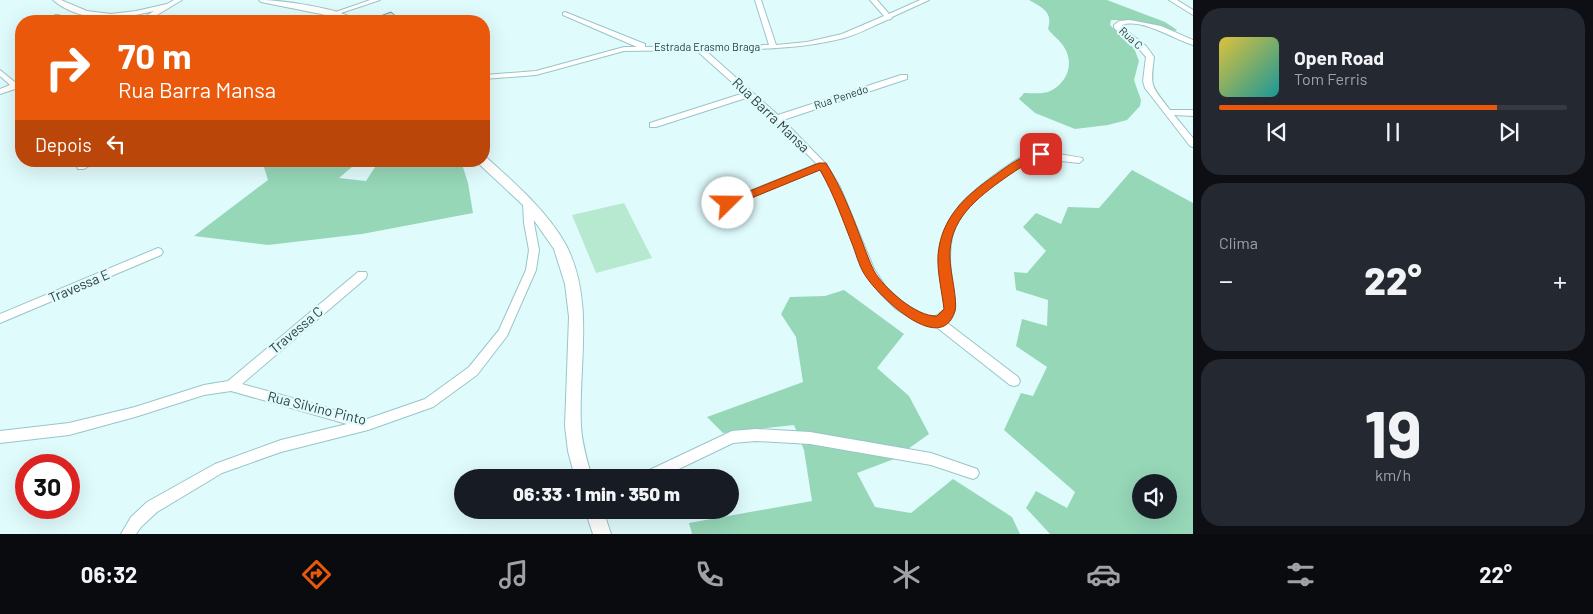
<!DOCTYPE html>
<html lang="pt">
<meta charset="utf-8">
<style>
body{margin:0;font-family:Barlow,sans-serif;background:#242831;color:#f1f3f6;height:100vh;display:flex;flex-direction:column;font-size:19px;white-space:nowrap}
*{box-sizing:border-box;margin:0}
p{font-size:16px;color:#9ea1a6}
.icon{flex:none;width:28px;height:28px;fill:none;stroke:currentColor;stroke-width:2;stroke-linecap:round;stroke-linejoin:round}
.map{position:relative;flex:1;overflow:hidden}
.side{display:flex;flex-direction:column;gap:8px;padding:8px;background:#0d0f14;width:400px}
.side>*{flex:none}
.top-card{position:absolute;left:15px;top:15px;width:475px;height:152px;border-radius:20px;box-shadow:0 5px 20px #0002;background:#ea580c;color:#fff;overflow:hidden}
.controls{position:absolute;left:1132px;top:474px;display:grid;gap:10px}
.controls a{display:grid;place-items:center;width:45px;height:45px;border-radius:50%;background:#171b24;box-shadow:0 5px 20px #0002;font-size:25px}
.speed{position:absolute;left:15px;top:454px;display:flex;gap:10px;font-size:25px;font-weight:700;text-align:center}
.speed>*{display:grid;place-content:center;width:65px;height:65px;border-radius:50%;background:#171b24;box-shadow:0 5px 20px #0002;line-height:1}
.speed .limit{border:8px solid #d22;background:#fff;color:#111}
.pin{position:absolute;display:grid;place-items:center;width:42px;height:42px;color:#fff;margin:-21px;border-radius:10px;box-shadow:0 2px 8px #0006}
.me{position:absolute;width:55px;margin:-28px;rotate:68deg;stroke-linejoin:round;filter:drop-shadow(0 0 4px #0008)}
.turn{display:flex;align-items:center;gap:18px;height:105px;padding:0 20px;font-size:22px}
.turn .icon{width:65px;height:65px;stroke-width:2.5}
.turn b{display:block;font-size:35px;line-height:42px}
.then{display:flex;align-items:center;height:48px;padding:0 20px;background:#0003;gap:10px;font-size:19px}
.big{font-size:38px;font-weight:800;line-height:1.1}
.side .tile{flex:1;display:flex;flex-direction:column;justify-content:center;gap:8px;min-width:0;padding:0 18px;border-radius:20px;background:#242831}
.side .dial{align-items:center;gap:0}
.dial b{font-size:65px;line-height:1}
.song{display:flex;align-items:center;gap:15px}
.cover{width:60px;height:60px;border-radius:8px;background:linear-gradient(135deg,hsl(50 70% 55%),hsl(180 70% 35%))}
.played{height:5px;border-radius:2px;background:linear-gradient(90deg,#ea580c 80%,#363941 80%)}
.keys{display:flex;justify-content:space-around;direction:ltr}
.heat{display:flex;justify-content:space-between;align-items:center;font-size:28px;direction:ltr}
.trip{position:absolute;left:454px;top:469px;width:285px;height:50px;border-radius:25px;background:#171b24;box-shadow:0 5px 20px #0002;font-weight:800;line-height:50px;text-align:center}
.dock{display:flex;height:80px;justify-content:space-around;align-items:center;background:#090b0e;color:#9ea1a6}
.dock .icon{width:35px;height:35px}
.dock .selected{color:#ea580c}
.dock b{font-size:22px;color:#f1f3f6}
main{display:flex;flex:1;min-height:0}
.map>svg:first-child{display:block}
.green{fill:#b6e9cf}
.forest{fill:#96d7b8;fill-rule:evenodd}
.building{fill:#b6e2d9;stroke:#6d978f}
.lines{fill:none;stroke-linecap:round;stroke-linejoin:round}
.minor-casing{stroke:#99c5c8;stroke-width:2}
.tertiary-casing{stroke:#99c5c8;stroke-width:2}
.minor{fill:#fff;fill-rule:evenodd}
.tertiary{fill:#fff;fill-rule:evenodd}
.route{fill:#ea580c;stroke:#983908}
.labels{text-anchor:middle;stroke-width:4.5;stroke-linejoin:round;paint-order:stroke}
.far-street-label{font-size:11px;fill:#2b3d3e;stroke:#e0fbfc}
.street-label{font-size:14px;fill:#2b3d3e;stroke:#e0fbfc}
</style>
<main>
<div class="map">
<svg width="1193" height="534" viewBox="0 0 1193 534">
<rect width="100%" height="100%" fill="#e0fbfc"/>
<path class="green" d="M624,203L652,258L596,273L572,215Z"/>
<path class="forest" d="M1029,0H1107L1165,22L1177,30L1175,31L1130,20H1111L1110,25L1134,48L1139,61L1134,80L1141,100L1140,106L1127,120L1108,125L1075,129L1035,113L1019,99L1024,93C1031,93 1041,94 1048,92C1067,84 1075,64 1064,47C1060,40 1053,36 1048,29C1053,12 1043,8 1029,0Z
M262,161H359L339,178L366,181L379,161H461L468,183L473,213L362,234L268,245L194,236L268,180Z
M1132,170L1193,203V534H1050L1026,508L1036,491L1067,508L1075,492L1004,430L1021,393L1033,396L1047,367L1016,346L1022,319L1047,326L1048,300L1016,290L1014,272L1027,273L1046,251L1023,227L1036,213L1061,224L1068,207L1099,208ZM1141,482H1169V510H1141Z
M844,290L904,334L877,368L909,396L929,434L894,459L857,473L875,507L911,513L953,479L1012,517L1020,534H692L689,523L812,501L804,450L794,425L723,433L707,417L803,382L796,337L781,314L790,297L825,296Z"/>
<path class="building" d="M391,12L398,18L390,21H367Z"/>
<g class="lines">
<g class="minor-casing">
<path id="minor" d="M53,0H61L87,11L111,14L136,11L167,4L174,0H182L147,21H138L154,11C121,19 81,24 53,0Z
M370,0H380L335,15L330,14Z
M755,0H761L776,45L807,42L842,34L884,16L870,0H877L889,14L920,0H929L892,17L891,19L887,20C873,26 859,34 844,38C798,50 752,49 705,50L778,115L901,75H907V79L783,120L826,164L840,187L874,269L886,287L903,303L926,316H936L945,309C942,286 937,260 943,237C945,226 952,215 959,206C970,193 1016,156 1033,152C1041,151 1073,156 1082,158L1083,160L1079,163L1035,158L1027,162C1001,179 959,205 952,237C947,261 953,286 955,310L946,322L1018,377L1020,381L1018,385L1014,386L1010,385L935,326L918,322L896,309L879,292L865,271L831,187L820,169L731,205H725L723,203L725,201L817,164L749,97L656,127H650V123L744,93L696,50L624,51L536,75L484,79V75L536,71L624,47H637L563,15V13L565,12L645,44V47L769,45Z
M1169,0H1177L1193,10V15Z
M55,15H59L65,21H58L54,16Z
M1130,20L1161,26L1193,40V45C1173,39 1142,18 1122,25V27L1146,46L1154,57C1150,88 1151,85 1170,110H1193V116L1174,115L1193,138V147L1190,146L1145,88L1143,81L1146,57L1140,50L1114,28V25L1119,21Z
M0,70L16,83L21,82V87L0,94V89L10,85L0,76Z
M85,161H97L84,169H78L77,167Z
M528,200L533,203L534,223L539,250L536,270L507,336L477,375L433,407L368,430L281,452L222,473L157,512L141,527L136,534H121L131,517L147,502L215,464L281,440L347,424L231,391L204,395L135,417L69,435L0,443V431L69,423L135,407L204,385L228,381L358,272H366L367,275L366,278L242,384L367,419L425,399L469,367L499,330L526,270L529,250L524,223L523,203Z
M158,248L161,249L163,252L161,255L0,323V314Z
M756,429L810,432L931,453L977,469L979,473L977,477L973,479L931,465L810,444L756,441L733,443L660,478H639L641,474L732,431Z"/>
</g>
<g class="tertiary-casing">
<path id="tertiary" d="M259,0C280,0 342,8 357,21H344L331,16L261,2Z
M484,157L487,158C515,183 548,212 566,245C595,301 578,366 581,426C582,444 587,460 592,478H575L568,451L565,426L569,317L565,284L554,249L524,206L479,164L477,161H484Z
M585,510H603L611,534H593Z"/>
</g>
<use href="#minor" class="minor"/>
<use href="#tertiary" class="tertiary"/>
</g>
<path class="route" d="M1041,151L1045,152V157C1029,161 1018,169 1005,178C977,198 948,220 950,258C950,271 958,301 955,311C941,357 879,296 867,278C860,269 857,257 853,246C843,221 834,194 820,170L732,206L728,207L723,203L725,201L819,163H826C841,187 851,212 861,239C865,249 869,261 874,271C884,288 916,317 937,316L944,309C942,292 937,272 938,255C941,218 965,196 994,176C1009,165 1022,155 1041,151Z"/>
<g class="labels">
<g class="far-street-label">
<text transform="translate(1131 38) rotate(43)" y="4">Rua C</text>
<text x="707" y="51">Estrada Erasmo Braga</text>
<text transform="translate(841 97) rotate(-18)" y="4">Rua Penedo</text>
</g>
<g class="street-label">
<text transform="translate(771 115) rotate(44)" y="5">Rua Barra Mansa</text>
<text transform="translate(79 286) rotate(-23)" y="5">Travessa E</text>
<text transform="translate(296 330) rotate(-40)" y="5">Travessa C</text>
<text transform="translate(317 408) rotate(14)" y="5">Rua Silvino Pinto</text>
</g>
</g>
</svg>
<div class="controls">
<a><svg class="icon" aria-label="sound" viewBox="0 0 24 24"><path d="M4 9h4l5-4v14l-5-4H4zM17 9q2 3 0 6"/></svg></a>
</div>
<div class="speed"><div class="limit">30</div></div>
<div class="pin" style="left:1041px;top:154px;background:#d93025"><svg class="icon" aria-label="arrive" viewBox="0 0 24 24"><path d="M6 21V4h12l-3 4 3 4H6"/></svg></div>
<svg class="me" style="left:728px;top:203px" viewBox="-20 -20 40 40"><circle r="19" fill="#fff"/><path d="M0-13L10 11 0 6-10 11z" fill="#ea580c"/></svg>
<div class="trip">06:33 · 1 min · 350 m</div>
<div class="top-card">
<div class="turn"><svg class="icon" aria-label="right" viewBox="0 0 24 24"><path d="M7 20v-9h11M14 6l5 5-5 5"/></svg><div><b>70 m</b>Rua Barra Mansa</div></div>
<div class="then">Depois<svg class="icon" aria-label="left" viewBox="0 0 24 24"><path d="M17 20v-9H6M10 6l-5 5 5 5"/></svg></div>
</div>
</div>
<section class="side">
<div class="tile">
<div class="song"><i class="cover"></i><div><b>Open Road</b><p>Tom Ferris</p></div></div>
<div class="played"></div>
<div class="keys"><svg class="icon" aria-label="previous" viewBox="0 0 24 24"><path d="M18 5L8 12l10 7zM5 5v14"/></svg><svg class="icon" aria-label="pause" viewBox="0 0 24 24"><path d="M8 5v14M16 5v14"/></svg><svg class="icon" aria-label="next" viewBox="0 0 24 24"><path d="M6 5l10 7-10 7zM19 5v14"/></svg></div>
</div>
<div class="tile"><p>Clima</p>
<div class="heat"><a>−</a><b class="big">22°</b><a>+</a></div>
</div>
<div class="tile dial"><b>19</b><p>km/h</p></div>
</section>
</main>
<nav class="dock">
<b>06:32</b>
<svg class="icon selected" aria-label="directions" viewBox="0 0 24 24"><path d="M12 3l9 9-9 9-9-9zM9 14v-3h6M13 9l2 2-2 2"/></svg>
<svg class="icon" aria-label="music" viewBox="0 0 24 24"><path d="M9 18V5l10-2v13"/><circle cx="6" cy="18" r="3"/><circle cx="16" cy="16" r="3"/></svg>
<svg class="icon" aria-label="phone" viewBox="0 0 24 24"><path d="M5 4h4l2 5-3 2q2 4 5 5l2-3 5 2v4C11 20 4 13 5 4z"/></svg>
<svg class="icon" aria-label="climate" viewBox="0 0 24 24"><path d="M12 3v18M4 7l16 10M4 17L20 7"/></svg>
<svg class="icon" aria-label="car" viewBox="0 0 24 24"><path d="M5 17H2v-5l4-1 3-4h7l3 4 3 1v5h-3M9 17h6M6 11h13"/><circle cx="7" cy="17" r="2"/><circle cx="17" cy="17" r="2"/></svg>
<svg class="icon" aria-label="filters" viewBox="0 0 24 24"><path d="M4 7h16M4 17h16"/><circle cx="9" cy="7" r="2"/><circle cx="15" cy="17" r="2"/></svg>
<b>22°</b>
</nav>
